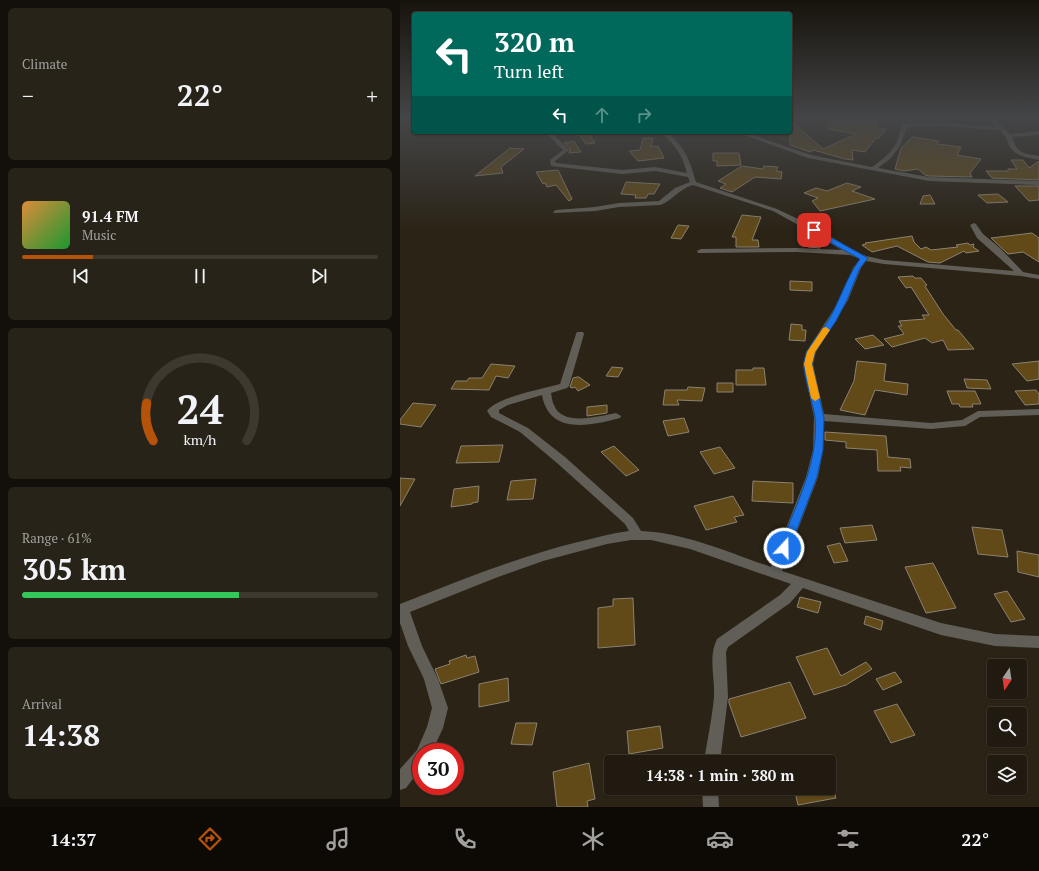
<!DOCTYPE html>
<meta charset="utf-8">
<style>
body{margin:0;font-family:"PT Serif",serif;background:#282319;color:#f1f3f6;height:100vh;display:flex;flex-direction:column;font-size:15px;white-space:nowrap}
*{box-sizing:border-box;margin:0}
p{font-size:13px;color:#a2a19f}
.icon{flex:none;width:22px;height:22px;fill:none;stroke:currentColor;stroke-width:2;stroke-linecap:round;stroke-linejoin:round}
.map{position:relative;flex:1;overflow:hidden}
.panel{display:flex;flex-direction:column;gap:8px;padding:8px;background:#120e09;width:400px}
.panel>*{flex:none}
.banner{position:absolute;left:12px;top:12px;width:380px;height:122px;border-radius:4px;box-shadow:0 1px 3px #0004,0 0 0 1px #3d3830;background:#00695c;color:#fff;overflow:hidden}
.needle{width:26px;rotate:193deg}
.tools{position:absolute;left:587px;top:659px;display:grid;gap:8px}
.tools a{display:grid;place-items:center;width:40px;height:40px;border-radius:4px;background:#201a10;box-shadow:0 1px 3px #0004,0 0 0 1px #3d3830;font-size:20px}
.speed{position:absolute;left:12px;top:743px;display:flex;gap:8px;font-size:20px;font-weight:700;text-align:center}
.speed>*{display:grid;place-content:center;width:52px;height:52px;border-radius:50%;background:#201a10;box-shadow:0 1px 3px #0004,0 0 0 1px #3d3830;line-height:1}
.speed .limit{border:6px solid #d22;background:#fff;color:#111}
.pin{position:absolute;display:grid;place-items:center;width:34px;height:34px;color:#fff;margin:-17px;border-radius:8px;box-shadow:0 2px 6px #0006}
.me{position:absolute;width:44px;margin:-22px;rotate:21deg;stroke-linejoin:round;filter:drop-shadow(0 0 3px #0008)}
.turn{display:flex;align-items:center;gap:14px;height:84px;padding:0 16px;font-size:18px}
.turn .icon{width:52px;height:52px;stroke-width:2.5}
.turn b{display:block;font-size:28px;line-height:34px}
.lanes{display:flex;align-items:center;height:38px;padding:0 16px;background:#0003;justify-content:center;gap:20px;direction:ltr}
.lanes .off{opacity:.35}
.big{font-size:30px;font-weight:600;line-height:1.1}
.panel .widget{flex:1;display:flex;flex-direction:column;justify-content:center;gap:6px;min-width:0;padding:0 14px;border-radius:6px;background:#282319}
.panel .dial{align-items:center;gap:0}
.dial svg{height:104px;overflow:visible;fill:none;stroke:#3d3830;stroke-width:7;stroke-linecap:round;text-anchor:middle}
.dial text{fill:#f1f3f6;stroke:none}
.song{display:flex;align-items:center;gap:12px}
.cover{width:48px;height:48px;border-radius:6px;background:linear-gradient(135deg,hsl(30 70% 55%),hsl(130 70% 35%))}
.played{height:4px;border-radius:2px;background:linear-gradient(90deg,#b45309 20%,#3d3830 20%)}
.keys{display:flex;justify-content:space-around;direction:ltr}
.heat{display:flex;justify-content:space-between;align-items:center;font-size:22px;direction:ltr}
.charge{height:6px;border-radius:3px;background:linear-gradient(90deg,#34c759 61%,#3d3830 0)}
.trip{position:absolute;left:204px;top:755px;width:232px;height:40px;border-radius:4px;background:#201a10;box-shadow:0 1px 3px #0004,0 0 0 1px #3d3830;font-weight:600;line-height:40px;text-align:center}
.tabs{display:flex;height:64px;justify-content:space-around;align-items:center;background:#0d0a06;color:#a2a19f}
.tabs .icon{width:28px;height:28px}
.tabs .current{color:#b45309}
.tabs b{font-size:18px;color:#f1f3f6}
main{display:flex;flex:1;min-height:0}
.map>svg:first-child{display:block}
.building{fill:#614918;stroke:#8b8272}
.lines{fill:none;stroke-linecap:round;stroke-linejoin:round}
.minor{fill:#605e57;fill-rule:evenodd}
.route{fill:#1a73e8;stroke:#114b97}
.slow{fill:#f59e0b}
</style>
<main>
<section class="panel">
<div class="widget"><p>Climate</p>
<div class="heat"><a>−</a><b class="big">22°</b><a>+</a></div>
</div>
<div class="widget">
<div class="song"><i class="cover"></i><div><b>91.4 FM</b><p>Music</p></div></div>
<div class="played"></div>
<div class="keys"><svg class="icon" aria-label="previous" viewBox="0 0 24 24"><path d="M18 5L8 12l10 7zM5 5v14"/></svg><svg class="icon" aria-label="pause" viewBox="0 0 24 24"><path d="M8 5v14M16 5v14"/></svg><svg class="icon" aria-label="next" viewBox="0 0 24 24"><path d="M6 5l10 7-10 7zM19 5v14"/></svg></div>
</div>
<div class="widget dial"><svg viewBox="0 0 100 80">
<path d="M14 69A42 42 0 1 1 86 69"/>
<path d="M14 69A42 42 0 0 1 9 40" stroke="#b45309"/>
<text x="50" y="56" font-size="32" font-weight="700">24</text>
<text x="50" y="72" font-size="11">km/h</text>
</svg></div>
<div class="widget"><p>Range · 61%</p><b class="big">305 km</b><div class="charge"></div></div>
<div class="widget"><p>Arrival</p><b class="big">14:38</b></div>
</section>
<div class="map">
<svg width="639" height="807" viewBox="0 0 639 807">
<rect width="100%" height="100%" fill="#2a2316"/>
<path class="building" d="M430,119H470L469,122L479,124L474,128L486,129L479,138H476L465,152L452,150L453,160L445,159L413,150L410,152L390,145V120L423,149L456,134L428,129Z
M177,132H188L195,143L186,144Z
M512,137L539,141L537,144L561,147L557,155L581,159L570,173L572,177L529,176L525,175L518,169L504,171L495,169L501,148Z
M243,138H253L251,147L258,146L264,158L238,161L229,151L240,150Z
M174,141L181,152L169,153L170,149L164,143Z
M110,148L124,149L101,167L103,173L75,176Z
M313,153H339L341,165L317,166V161H313Z
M611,160H623L629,168L639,161V180L592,178L586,171H608V169H617Z
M342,166L363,169L364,166L378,167L376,171L382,172L381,179L355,177L332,192L320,188L326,184L318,181Z
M158,170L172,199L169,201L156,185L147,187L145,183L143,184L136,172Z
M226,182L260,184L254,194H248L246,198H235L236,195L221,194Z
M447,183L461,187L452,191L475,199L420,211L412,201L418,198L404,193L416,188L427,191Z
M615,186H639V200L629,201Z
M598,194L608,202L587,203L578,195Z
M530,195L535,204H520L523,196Z
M342,215L361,217L352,240H358L359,247H336V237H332Z
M278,225L289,226L281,239L271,238Z
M632,233L639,238V262L623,252L608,254L591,238Z
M512,236L514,242L521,249L526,247L531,250L558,247L556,245L568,243L570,245L574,244L573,247L579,251L566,253L564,251L540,263L528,262L497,246L472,252L462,245L466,244L465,243Z
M409,239H421L420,248L408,247Z
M513,276L515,278H521L527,285L525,286L543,314L556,330H558L574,349L548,350L543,340L532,343L525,338L492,347L484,339L504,334L498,326H502L499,321L525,319L522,315H529L511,287L506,288L498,277Z
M390,281L412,282V291L390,290Z
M391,324L402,325V330H406L405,341L389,340Z
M473,335L484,345L465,349L455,339Z
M457,361L486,364L484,381L508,384L507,395L475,390L465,415L440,410L454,381Z
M639,361V379L627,381L612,364Z
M91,364L115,366L108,378L96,376L89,390L51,389L56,381H67L69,378H82Z
M212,367L223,368L218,377L206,376Z
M353,368H364L366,385H336V370H353Z
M177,377H179L190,385L178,391L175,387L172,388L170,387L173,378Z
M564,379L587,380L591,389L567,388Z
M317,383H333V392H317Z
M288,387L305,388L302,401L277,400L279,405H263L265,390H287Z
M636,390L639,394V404L625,405L615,391Z
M547,391H575L581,404H572L573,407H560L559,404H552Z
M13,403L36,405L21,427L0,424V420Z
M207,405V413L187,416V407Z
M284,418L289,432L268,436L263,421Z
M425,432L486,436L488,457L510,459L511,468L500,467L501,471H478L477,450L446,448V442L425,440Z
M103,445L99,462L56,463L61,446Z
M214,446L239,470L226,476L201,452Z
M320,447L335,468L314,474L300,452Z
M0,478L15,479L0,506Z
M136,479L133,499L107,500L111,481Z
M353,481L393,483V503L352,501Z
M79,486L78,502L72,503V504L51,507L54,489Z
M333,496L344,515L334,517L337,522L306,530L294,506Z
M472,525L477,540L445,543L440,528Z
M572,527L602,530L608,557L578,554Z
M440,543L448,561L434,563L427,546Z
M617,551L639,555V577L618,572Z
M533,563L556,608L526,613L505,567Z
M607,591L625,619L611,622L594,594Z
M400,597L421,602L418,613L397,607Z
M233,598L235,645L198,648V608L213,606V599Z
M466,616L483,621L481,630L464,624Z
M427,648L441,676L466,662L472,669L446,685L414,695L396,657Z
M66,655L67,658L75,656L79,672L41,684L35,669L50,664L49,661Z
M495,672L502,682L483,690L476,679Z
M108,678L109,701L79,707V684Z
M390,682L406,718L341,737L329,703V699Z
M497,704L515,735L491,743L474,711Z
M116,723H137L132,745L111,744Z
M260,726L263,748L229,754L227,731Z
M189,763L195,799L187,801L188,807H157L153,772Z
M394,788H433L436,798L398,805Z"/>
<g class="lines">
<path class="minor" d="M589,119H595L610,134L639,131V135L612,137C617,154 624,153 639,156V160C628,157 616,157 610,147C606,140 607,137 600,130L538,126L507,127L500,146L491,158L478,168L529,177L639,181V185L529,181L408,158L336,132H344L411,155L472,167C482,160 492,152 497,142C500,135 499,130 503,124L538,122L596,127Z
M145,132H151L169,150L155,161L156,163L222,170L255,167L287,173C281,151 276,148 261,132H267C286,149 289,158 296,182L377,209L417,228L454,251L466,256L484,260L614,271L577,238L570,225L574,223L576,224L583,234L600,248L623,272L639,275V279L621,276L484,264L466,261L461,268L448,300L416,352L413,364L424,414L531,423L562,420L578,411L639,409V415L580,417L565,426L531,429L424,421L423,450L418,477L382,571L541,623L595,634L639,636V648L595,646L541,635L403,588L390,603L328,647L326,652L328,697L320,762H304C307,741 312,719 314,697C315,677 308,657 317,639L380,595L391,584L290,549L251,540H231L207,544L143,561L98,577L10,612L22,646L38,679L48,708L43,728L32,752H21V768L6,788L0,790V769L17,750L27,727L32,708L24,679L8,646L0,623V604C59,581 117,557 178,542C195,538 212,533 229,531L225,524L157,463L120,432L91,417L87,411C97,397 142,389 160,384L176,334L177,332H183L184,334L169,386L167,388L151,393C152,397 152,402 154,405C162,427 199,416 216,413L221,416L220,418C190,426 149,435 142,395L108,405L99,410V413L128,428L165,457L233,518L241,531C283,532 330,553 371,567L406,477L413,450L414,417L403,364L406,352L440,300L453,268L460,259L450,255L397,252L298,253L297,251L301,249L397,248L442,250L411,232L373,211L293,185C279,189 272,201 260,205L219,207L195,211L154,213L153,212L156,210L195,207L219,203L259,201L275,188L290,182L288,177L255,171L222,174L151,166L150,160L163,150Z
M302,788H318L319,807H303Z"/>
</g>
<linearGradient id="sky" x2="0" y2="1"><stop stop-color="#17130c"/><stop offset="0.51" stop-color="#444547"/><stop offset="1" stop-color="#444547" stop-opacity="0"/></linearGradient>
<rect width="639" height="232" fill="url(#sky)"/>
<path class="route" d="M414,228L468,258L460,268L447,300L436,321L415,352L412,364L424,418L423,450L417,477L390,548L388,551L384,553L380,551L379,548C395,507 419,463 415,417C413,402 403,377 404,363C405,348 420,334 428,321C440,301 446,278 460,259L411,232V229Z"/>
<path class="slow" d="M426,327L430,330L415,352L412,364L420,398L415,401L411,398L404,364L407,352L423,328Z"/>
</svg>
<div class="tools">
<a><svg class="needle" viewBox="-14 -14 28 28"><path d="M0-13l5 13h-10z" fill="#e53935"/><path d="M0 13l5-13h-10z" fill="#a2a19f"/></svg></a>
<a><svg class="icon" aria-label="search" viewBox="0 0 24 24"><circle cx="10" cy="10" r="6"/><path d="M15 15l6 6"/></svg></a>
<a><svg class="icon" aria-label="layers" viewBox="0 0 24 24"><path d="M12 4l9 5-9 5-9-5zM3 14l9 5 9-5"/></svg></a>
</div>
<div class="speed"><div class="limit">30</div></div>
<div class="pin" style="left:414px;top:230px;background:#d93025"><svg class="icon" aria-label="arrive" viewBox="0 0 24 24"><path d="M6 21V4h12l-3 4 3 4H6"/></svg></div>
<svg class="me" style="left:384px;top:548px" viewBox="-20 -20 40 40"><circle r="17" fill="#1a73e8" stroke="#fff" stroke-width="3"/><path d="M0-11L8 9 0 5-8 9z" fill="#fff"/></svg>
<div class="trip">14:38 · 1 min · 380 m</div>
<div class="banner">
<div class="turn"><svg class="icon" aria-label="left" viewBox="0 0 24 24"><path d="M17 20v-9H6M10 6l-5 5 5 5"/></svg><div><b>320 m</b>Turn left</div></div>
<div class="lanes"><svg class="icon" aria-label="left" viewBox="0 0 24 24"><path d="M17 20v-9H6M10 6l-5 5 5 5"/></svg><svg class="icon off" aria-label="ahead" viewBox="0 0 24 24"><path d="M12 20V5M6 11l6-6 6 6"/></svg><svg class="icon off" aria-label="right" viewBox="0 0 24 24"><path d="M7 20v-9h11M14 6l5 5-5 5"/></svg></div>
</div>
</div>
</main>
<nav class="tabs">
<b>14:37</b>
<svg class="icon current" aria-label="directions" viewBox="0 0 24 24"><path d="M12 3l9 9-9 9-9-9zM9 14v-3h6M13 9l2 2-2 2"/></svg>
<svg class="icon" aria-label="music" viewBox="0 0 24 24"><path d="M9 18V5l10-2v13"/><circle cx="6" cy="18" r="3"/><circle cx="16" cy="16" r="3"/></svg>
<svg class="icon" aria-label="phone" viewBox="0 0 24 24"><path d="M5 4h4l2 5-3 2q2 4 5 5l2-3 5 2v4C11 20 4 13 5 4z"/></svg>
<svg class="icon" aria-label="climate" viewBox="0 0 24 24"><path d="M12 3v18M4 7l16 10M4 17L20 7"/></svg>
<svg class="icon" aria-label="car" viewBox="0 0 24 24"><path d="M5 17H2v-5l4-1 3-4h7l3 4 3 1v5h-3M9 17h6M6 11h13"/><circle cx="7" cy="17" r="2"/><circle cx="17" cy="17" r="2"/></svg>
<svg class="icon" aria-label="filters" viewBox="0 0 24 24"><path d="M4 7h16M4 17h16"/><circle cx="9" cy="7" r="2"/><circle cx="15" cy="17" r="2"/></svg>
<b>22°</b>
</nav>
